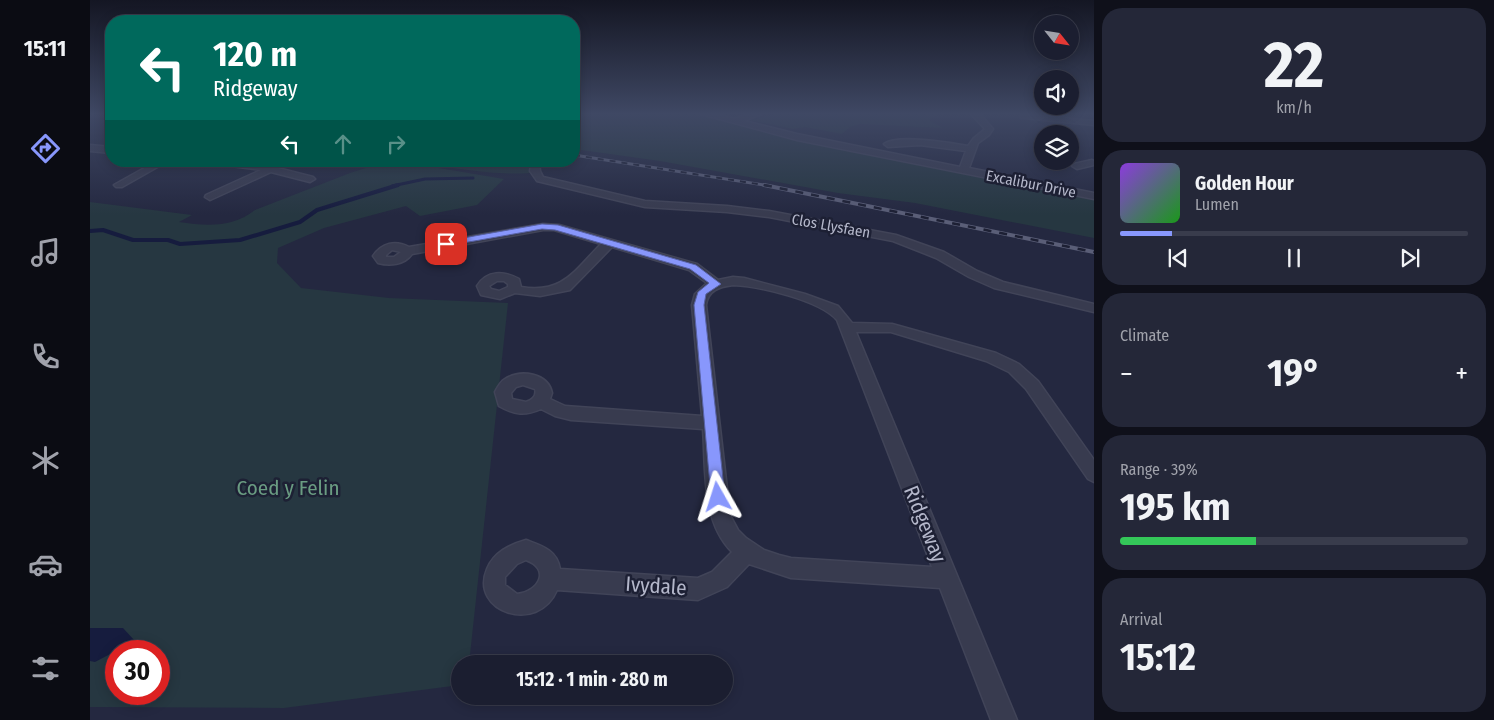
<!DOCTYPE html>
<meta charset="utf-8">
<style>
body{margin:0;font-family:"Fira Sans Condensed",sans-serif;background:#242738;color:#f1f3f6;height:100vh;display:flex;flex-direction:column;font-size:19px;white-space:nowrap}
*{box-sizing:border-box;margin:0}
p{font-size:16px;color:#a0a2ab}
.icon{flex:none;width:28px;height:28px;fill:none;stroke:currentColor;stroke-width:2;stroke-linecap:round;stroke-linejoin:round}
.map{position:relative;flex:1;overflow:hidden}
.sheet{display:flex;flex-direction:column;gap:8px;padding:8px;background:#0f101a;width:400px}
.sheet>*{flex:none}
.guide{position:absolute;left:15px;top:15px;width:475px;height:152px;border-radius:20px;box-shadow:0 2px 12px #0003,0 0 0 1px #393c4c;background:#00695c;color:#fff;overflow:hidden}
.needle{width:32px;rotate:120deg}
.controls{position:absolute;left:944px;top:15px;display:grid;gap:10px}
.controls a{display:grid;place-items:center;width:45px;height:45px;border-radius:50%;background:#1b1e30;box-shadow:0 2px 12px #0003,0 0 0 1px #393c4c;font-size:25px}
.speed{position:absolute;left:15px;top:640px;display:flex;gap:10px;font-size:25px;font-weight:700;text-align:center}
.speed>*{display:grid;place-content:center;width:65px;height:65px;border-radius:50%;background:#1b1e30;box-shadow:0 2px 12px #0003,0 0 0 1px #393c4c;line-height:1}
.speed .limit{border:8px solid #d22;background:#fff;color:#111}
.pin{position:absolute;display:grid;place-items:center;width:42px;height:42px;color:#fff;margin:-21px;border-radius:10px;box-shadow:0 2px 8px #0006}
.me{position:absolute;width:55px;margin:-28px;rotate:354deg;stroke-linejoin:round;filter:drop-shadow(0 0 4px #0008)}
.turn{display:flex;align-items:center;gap:18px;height:105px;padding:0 25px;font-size:22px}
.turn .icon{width:65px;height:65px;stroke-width:2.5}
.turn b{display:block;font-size:35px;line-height:42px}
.lanes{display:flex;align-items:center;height:48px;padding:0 25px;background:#0003;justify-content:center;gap:25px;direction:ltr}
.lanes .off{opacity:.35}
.big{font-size:38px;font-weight:700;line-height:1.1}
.sheet .tile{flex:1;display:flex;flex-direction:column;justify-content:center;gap:8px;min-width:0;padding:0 18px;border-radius:20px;background:#242738}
.sheet .dial{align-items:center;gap:0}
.dial b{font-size:65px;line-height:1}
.song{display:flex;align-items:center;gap:15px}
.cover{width:60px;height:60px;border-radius:8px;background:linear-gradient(135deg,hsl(270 70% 55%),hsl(120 70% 35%))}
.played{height:5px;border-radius:2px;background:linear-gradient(90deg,#8897fc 15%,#393c4c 15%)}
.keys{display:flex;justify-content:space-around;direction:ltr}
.heat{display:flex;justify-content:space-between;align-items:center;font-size:28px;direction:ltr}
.charge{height:8px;border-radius:4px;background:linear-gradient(90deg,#34c759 39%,#393c4c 0)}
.trip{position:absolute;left:361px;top:655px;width:282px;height:50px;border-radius:25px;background:#1b1e30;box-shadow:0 2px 12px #0003,0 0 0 1px #393c4c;font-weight:700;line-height:50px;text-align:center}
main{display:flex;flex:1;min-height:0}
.dock{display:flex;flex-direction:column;width:90px;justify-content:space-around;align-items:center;background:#0b0c13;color:#a0a2ab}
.dock .icon{width:35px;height:35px}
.dock .current{color:#8897fc}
.dock b{font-size:22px;color:#f1f3f6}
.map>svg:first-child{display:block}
.green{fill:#263741;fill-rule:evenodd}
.water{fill:#161c3e}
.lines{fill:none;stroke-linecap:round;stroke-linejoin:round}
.stream-far1{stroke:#161c3e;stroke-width:3}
.stream{stroke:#161c3e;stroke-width:4}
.minor-casing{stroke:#414458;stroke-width:3}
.minor{fill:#383b4f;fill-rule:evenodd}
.rail-far1-casing{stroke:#5a5e77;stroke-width:3}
.rail-casing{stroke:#5a5e77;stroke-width:4}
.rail-far1{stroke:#1d2034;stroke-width:2;stroke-dasharray:6;stroke-linecap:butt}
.rail{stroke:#1d2034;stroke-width:2.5;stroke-dasharray:8;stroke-linecap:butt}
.route{fill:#8897fc;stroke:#5862a4}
.labels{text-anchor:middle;stroke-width:5;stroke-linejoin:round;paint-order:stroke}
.far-street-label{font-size:15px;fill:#b4b7ca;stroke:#1d2034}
.near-park-label{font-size:21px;fill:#6a9c82;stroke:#1d2034}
.near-street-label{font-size:21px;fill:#b4b7ca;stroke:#1d2034}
</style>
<main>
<nav class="dock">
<b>15:11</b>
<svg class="icon current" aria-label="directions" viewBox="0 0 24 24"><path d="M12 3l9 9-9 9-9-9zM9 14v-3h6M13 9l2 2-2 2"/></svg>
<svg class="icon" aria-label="music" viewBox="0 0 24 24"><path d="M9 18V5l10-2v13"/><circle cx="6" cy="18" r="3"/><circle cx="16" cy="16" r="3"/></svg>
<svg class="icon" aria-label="phone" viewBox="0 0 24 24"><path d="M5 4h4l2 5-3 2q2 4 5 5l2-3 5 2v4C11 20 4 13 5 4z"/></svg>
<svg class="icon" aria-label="climate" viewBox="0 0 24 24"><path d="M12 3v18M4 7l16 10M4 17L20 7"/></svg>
<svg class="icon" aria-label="car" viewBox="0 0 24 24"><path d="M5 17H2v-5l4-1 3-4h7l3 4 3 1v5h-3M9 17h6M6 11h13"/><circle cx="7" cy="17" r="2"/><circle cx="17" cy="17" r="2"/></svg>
<svg class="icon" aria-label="filters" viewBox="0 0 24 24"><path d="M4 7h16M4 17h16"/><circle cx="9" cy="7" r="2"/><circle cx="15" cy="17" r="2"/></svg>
</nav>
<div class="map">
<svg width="1004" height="720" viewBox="0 0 1004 720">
<rect width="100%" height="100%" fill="#242840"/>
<path class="green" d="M484,114H609L704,139L1004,199V238L825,203L748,193L570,161L484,149Z
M687,114H848L839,120L853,128L770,124L760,127L752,134L715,127L703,129L660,120Z
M298,161L323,165L327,161H437L440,164V173C404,176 367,167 331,165L414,179L387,205L330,216L316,206L234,228L188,248L187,263L211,288L299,298L418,303L379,664H370V685L194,708L0,707V202L102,215L89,222C116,226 143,228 165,210L260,173ZM26,651H69V694H26Z"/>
<path class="water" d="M0,628H33L45,641L5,662L0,661Z"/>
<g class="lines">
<path class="stream-far1" d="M302,186L335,179L383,178"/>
<path class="stream" d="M0,231L13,230L43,240H78L90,244L150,240L210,222L227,210L308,185"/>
<g class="minor-casing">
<path id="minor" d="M611,114H626L645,119L658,114H671L654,121L707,134L870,167L876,151L830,145L798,147L794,144C807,134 861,143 878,146L883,139L895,129L881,114H890L903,129L899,135L888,143L879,168L1004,193V199L707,140Z
M931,114L1004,121V125L934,118H931Z
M0,145L21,147V153L0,151Z
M1002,160L1004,161V165L987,169L982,166L984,164Z
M67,161H78L32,187H26L24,185Z
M122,161L168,163L223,177L225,179L220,182L181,172L120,200L115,197L116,195L171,170L126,164Z
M439,161L449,162L450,171L453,177L555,201L637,206L679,211L806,235L854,252L887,271L913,282L1004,304V312L904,288L879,277L846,258L803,241L679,217L637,212L555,207L447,181L440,171L441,165Z
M453,224L469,225L607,264L628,280L643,277L654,278L715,294L748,306L762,323L802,324L906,353L929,364L948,381L1004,460V482L998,479L936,389L919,372L896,361L801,332H766L927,720H901L850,588L701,578L659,564L637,587L608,600L467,590C448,635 379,612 397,569C404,552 419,545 436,540C452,546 467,550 470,569L608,578L622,572L642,552C611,521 616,470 613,429L481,420L465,416L451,409C435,416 425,415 409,406L405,392C407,388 411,381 415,379C431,369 458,373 462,393L460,399L475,406L612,416L602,305L605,294L617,283L599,270L522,247L480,290L450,296L425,293L410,299L391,295L387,286C397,270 414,271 429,279L431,287C473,294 484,271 511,244L464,230H453L322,254C314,265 300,266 288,263L283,256C292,243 305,240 319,247ZM302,250L311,252L304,257H296V255ZM407,281H414L418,284V287L409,291L401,289L399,286ZM643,285C668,286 730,300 747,320L842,567L701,558L689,555L674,550L656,538L648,530L640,515L616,305C618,290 629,287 643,285ZM433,385L445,389C447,396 442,400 436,402L422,399L421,393L426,387ZM436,560C461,569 449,592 427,594L415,585V577L427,564Z"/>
</g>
<use href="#minor" class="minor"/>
<g class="rail-far1-casing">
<path id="rail-far1" d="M484,155L680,186"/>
</g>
<g class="rail-casing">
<path id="rail" d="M674,185L1004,252"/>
</g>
<use href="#rail-far1" class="rail-far1"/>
<use href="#rail" class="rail"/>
</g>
<linearGradient id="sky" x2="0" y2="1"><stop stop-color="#141623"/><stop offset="0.53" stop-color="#3f4864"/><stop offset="1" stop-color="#3f4864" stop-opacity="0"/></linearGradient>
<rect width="1004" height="215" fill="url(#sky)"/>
<path class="route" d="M452,224L468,225L606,265L631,284L616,294L614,305L635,497L633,501L628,503L623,501L621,497L604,305L608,292L619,283L600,269L465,230L452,229L356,246L352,244L356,241Z"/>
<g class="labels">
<g class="far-street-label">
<text transform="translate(941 184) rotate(11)" y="5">Excalibur Drive</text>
<text transform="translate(741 226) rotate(10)" y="5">Clos Llysfaen</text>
</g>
<g class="near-park-label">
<text x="198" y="495">Coed y Felin</text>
</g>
<g class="near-street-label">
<text transform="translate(835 524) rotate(68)" y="7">Ridgeway</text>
<text transform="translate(566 586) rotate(4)" y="7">Ivydale</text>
</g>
</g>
</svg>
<div class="controls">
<a><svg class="needle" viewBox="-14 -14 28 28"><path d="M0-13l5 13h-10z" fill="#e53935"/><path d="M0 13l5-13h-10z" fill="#a0a2ab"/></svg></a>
<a><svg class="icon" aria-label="sound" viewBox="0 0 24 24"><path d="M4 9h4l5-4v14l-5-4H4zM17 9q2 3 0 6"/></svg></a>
<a><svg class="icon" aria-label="layers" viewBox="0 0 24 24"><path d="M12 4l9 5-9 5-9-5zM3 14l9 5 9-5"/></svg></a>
</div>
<div class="speed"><div class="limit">30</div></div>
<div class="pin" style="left:356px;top:244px;background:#d93025"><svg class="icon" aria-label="arrive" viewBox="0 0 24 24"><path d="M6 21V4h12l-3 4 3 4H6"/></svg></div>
<svg class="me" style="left:628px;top:497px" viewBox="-20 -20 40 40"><path d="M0-17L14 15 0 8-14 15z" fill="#8897fc" stroke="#fff" stroke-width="4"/></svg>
<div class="trip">15:12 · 1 min · 280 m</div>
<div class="guide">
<div class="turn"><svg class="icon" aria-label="left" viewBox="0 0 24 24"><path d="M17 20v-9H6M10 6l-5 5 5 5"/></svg><div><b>120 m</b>Ridgeway</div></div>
<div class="lanes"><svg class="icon" aria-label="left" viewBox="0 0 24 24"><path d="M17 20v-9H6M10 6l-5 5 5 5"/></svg><svg class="icon off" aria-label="ahead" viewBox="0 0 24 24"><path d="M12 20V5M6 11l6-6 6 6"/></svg><svg class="icon off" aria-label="right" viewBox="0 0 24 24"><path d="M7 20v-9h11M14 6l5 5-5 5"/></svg></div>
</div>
</div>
<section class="sheet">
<div class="tile dial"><b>22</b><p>km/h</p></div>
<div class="tile">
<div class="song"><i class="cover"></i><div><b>Golden Hour</b><p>Lumen</p></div></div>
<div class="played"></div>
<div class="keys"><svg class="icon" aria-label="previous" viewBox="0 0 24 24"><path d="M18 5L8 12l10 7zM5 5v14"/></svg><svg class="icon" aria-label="pause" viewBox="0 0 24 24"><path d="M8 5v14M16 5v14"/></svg><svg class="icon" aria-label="next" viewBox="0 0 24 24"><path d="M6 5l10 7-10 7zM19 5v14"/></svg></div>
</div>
<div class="tile"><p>Climate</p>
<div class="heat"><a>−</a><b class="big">19°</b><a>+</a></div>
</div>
<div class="tile"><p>Range · 39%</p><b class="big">195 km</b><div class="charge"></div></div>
<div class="tile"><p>Arrival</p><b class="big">15:12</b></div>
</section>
</main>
